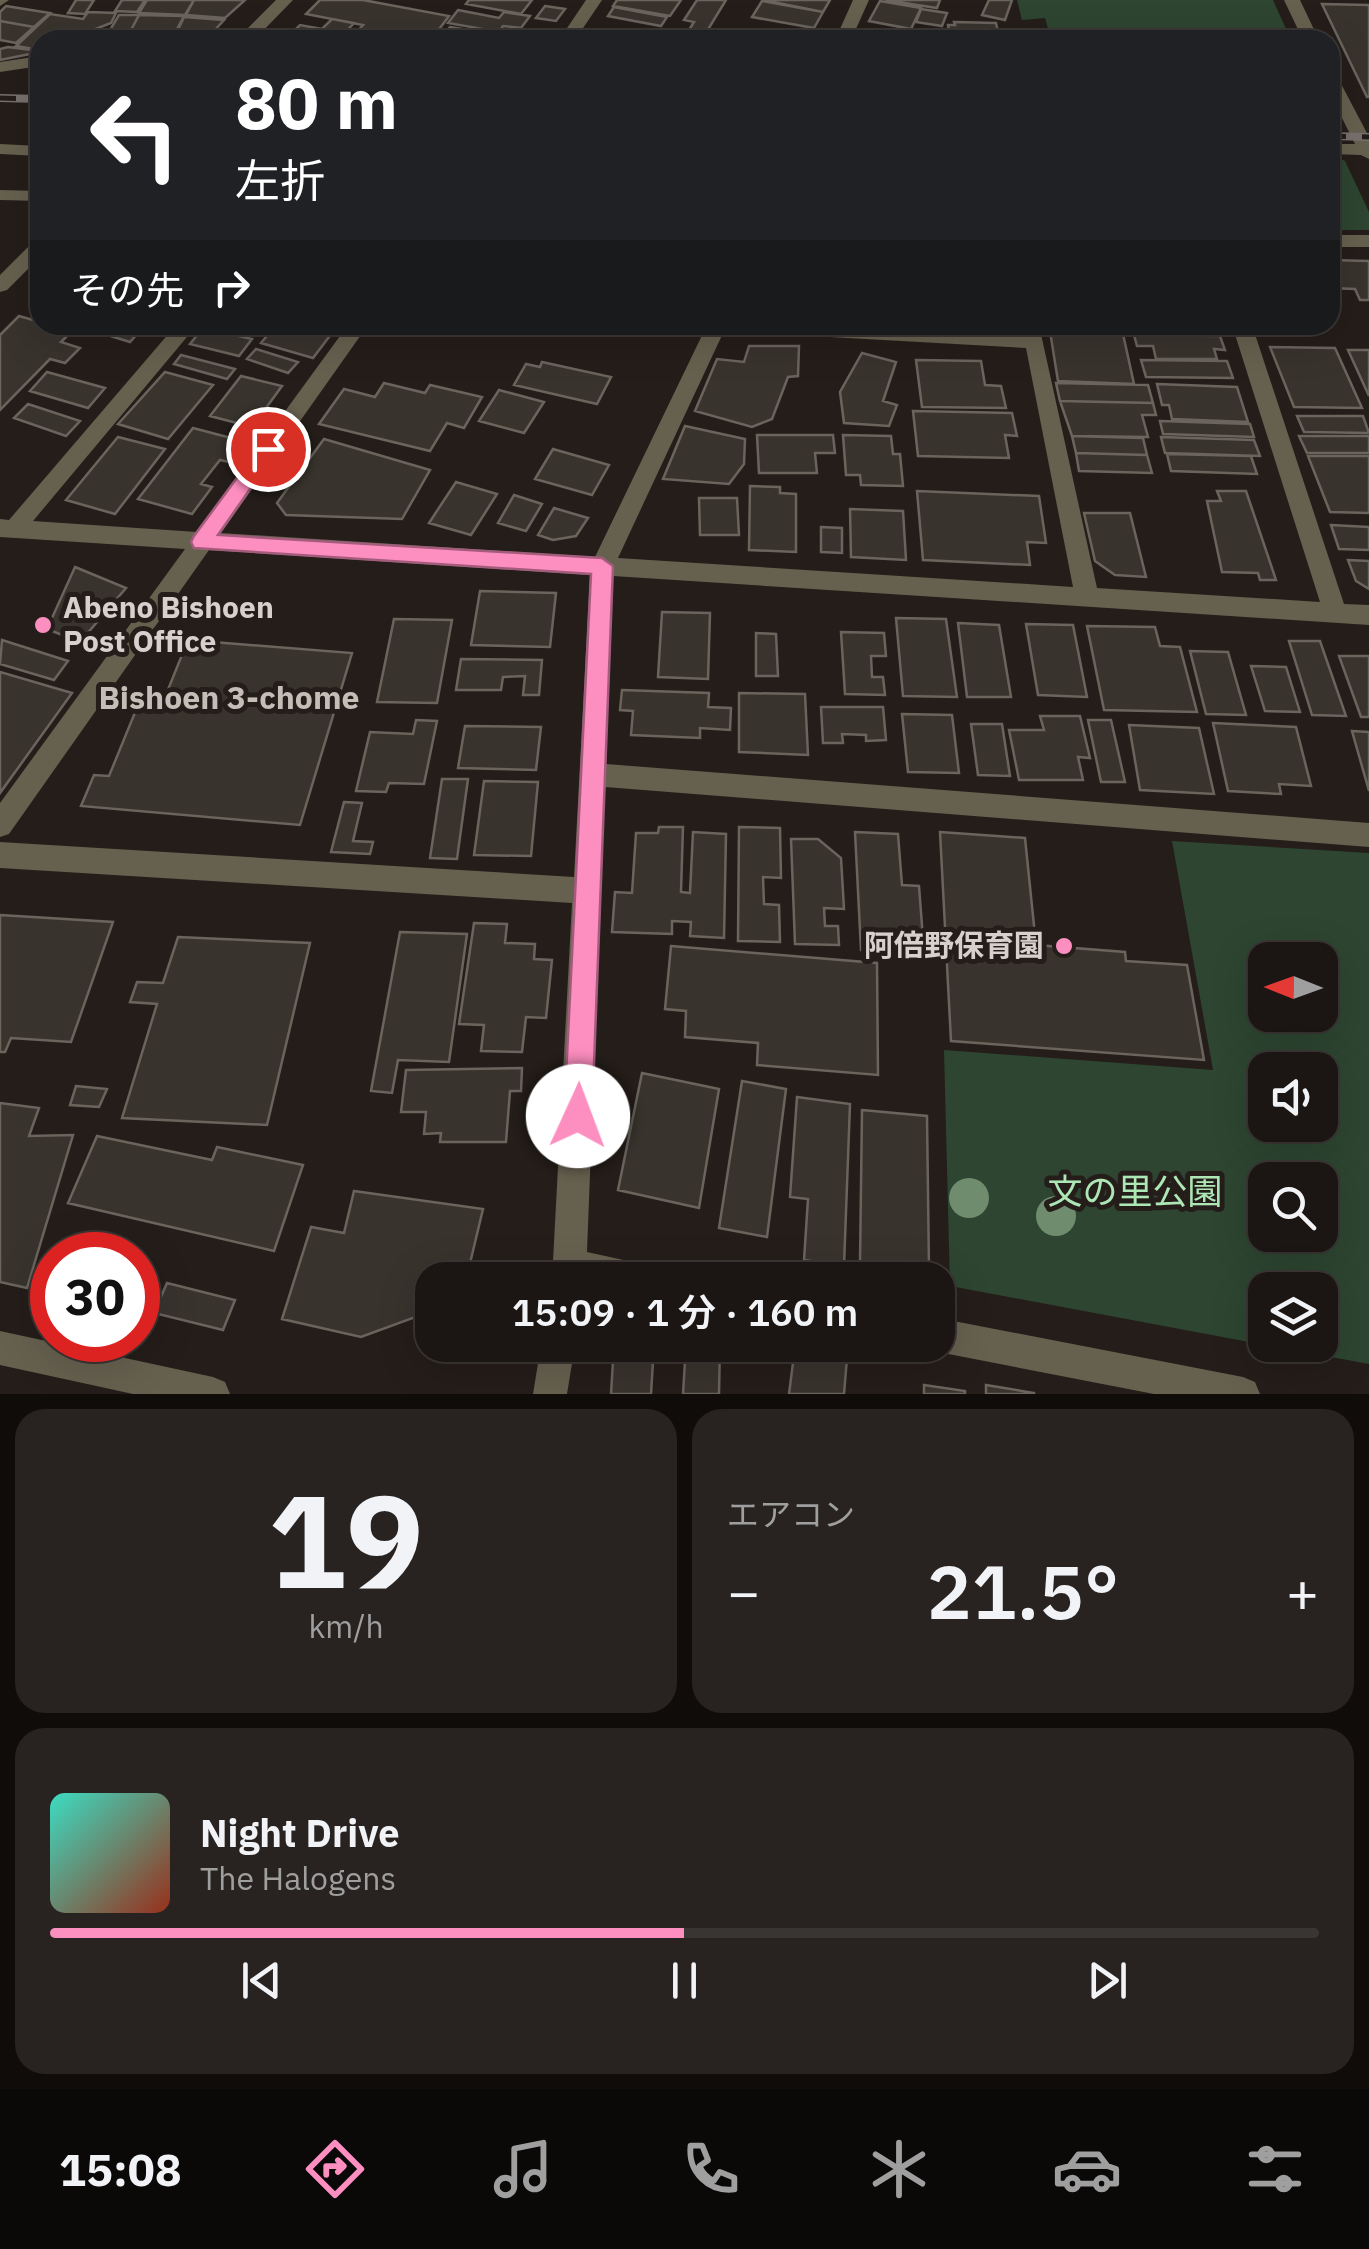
<!DOCTYPE html>
<html lang="ja">
<meta charset="utf-8">
<style>
body{margin:0;font-family:"IBM Plex Sans","Noto Sans JP",sans-serif;background:#282321;color:#f1f3f6;height:100vh;display:flex;flex-direction:column;font-size:38px;white-space:nowrap}
*{box-sizing:border-box;margin:0}
p{font-size:32px;color:#a09fa0}
.icon{flex:none;width:55px;height:55px;fill:none;stroke:currentColor;stroke-width:2;stroke-linecap:round;stroke-linejoin:round}
.map{position:relative;height:1394px;overflow:hidden}
.panel{display:flex;flex-direction:column;gap:15px;padding:15px;background:#0f0c0a;flex:1}
.panel>*{flex:none}
.top-card{position:absolute;left:30px;top:30px;width:1310px;height:305px;border-radius:30px;box-shadow:0 10px 40px #0002,0 0 0 2px #393533;background:#202124;color:#fff;overflow:hidden}
.needle{width:65px;rotate:271deg}
.tools{position:absolute;left:1248px;top:942px;display:grid;gap:20px}
.tools a{display:grid;place-items:center;width:90px;height:90px;border-radius:20px;background:#1b1613;box-shadow:0 10px 40px #0002,0 0 0 2px #393533;font-size:50px}
.speed{position:absolute;left:30px;top:1232px;display:flex;gap:20px;font-size:50px;font-weight:700;text-align:center}
.speed>*{display:grid;place-content:center;width:130px;height:130px;border-radius:50%;background:#1b1613;box-shadow:0 10px 40px #0002,0 0 0 2px #393533;line-height:1}
.speed .limit{border:15px solid #d22;background:#fff;color:#111}
.pin{position:absolute;display:grid;place-items:center;width:85px;height:85px;color:#fff;margin:-42px;border:5px solid #fff;border-radius:50%;box-shadow:0 2px 10px #0007}
.me{position:absolute;width:110px;margin:-55px;rotate:2deg;stroke-linejoin:round;filter:drop-shadow(0 0 8px #0008)}
.turn{display:flex;align-items:center;gap:35px;height:210px;padding:0 40px;font-size:45px}
.turn .icon{width:130px;height:130px;stroke-width:2.5}
.turn b{display:block;font-size:70px;line-height:85px}
.then{display:flex;align-items:center;height:95px;padding:0 40px;background:#0003;gap:20px;font-size:38px}
.big{font-size:75px;font-weight:600;line-height:1.1}
.panel .widget{flex:1;display:flex;flex-direction:column;justify-content:center;gap:15px;min-width:0;padding:0 35px;border-radius:30px;background:#282321}
.panel .dial{align-items:center;gap:0}
.dial b{font-size:130px;line-height:1}
.song{display:flex;align-items:center;gap:30px}
.cover{width:120px;height:120px;border-radius:15px;background:linear-gradient(135deg,hsl(170 70% 55%),hsl(10 70% 35%))}
.played{height:10px;border-radius:5px;background:linear-gradient(90deg,#fd8ec0 50%,#393533 50%)}
.keys{display:flex;justify-content:space-around;direction:ltr}
.heat{display:flex;justify-content:space-between;align-items:center;font-size:55px;direction:ltr}
.panel .tiles{flex:1;display:grid;gap:15px;grid-template-columns:1fr 1fr}
.widget:last-child{grid-column:span 2}
.trip{position:absolute;left:415px;top:1262px;width:540px;height:100px;border-radius:30px;background:#1b1613;box-shadow:0 10px 40px #0002,0 0 0 2px #393533;font-weight:600;line-height:100px;text-align:center}
.tabs{display:flex;height:160px;justify-content:space-around;align-items:center;background:#0b0908;color:#a09fa0}
.tabs .icon{width:70px;height:70px}
.tabs .on{color:#fd8ec0}
.tabs b{font-size:45px;color:#f1f3f6}
.map>svg:first-child{display:block}
.green{fill:#2d4531;fill-rule:evenodd}
.building{fill:#38332c;stroke:#6a645d;stroke-width:2.5}
.lines{fill:none;stroke-linecap:round;stroke-linejoin:round}
.minor{fill:#66604f;fill-rule:evenodd}
.rail-casing{stroke:#77716e;stroke-width:8}
.rail{stroke:#241d19;stroke-width:5;stroke-dasharray:16;stroke-linecap:butt}
.tree{fill:#708c6f}
.route{fill:#fd8ec0;stroke:#a45c7d;stroke-width:2.5}
.poi-dot{fill:#fd8ec0;stroke:#241d19;stroke-width:4}
.labels{text-anchor:middle;stroke-width:10;stroke-linejoin:round;paint-order:stroke}
.poi-label{font-size:30px;font-weight:bold;fill:#d6d1ce;stroke:#241d19;text-anchor:start}
.neighbourhood-label{font-size:32px;font-weight:bold;fill:#c6bdb7;stroke:#241d19}
.near-park-label{font-size:35px;fill:#aee7b6;stroke:#241d19}
</style>
<div class="map">
<svg width="1369" height="1394" viewBox="0 0 1369 1394">
<rect width="100%" height="100%" fill="#241d19"/>
<path class="green" d="M1017,0H1273L1291,40H1051L1045,18L1022,20Z
M1330,154L1345,161L1369,212V230H1330Z
M1172,841L1369,853V1364L1266,1345H1320V1290H1265V1345L950,1286L944,1050L1213,1070ZM1265,960H1320V1015H1265ZM1265,1070H1320V1125H1265ZM1265,1180H1320V1235H1265Z"/>
<path class="building" d="M76,0H94L85,14L68,13Z
M122,0H145L137,12L115,11Z
M147,0H194L185,15L139,13Z
M194,0H245L225,18L186,15Z
M320,0H363L449,16L431,40H355L351,39L363,25L306,14Z
M469,0H532L521,14L466,4Z
M617,0H681L670,16L613,6Z
M697,0H726L704,36L687,33L694,22L684,20Z
M763,0H830L823,12Z
M885,0H940L937,8Z
M989,0H1012L1005,20L982,15Z
M762,1L823,12L814,28L752,17Z
M880,1L921,8L911,29L869,21Z
M1322,4L1369,5V97H1367Z
M6,6L50,13L34,27L0,21V12Z
M545,6L565,9L556,21L536,18Z
M614,7L667,17L661,26L608,16Z
M921,9L947,13L942,26L916,22Z
M458,10L499,18L504,12L530,16L521,28L503,26L499,32L448,23Z
M88,12L116,13L111,23L85,33L82,39L40,40V50L16,46L50,14L83,19Z
M119,15H139L131,30H110Z
M139,15L184,16L176,31L131,30Z
M184,17L224,20L213,32H177Z
M332,19L354,23L338,40L288,37L300,25L322,29Z
M0,21L34,27L16,43L0,40Z
M954,22L996,23L1000,40H950L948,25H955Z
M450,27L509,37L439,40Z
M8,47L40,51V52L0,60V49Z
M1330,260L1369,261V300H1360L1355,289L1330,288Z
M19,316L72,331L61,342L80,348L65,363L50,359L0,410V335Z
M75,325H145L130,342Z
M276,325H320L335,329L313,358L261,343Z
M1049,325H1121L1134,384L1058,381Z
M1147,325H1216L1220,336L1150,335Z
M203,328L252,339L239,356L190,344Z
M1134,335L1220,336L1225,350L1214,349L1217,359H1156L1153,346H1137Z
M749,346H799L798,376L788,377L772,419L752,427L695,411L717,359L744,362Z
M1270,347L1335,348L1362,408L1294,407Z
M256,349L298,362L288,373L247,359Z
M1348,350H1369V396Z
M862,353L896,362L883,401L897,405L889,426L844,423L840,392Z
M181,355L235,369L227,379L174,364Z
M916,360L981,361L985,385L1001,386L1006,408L922,407Z
M1141,360L1227,361L1233,378L1146,377Z
M542,362L611,377L597,404L514,385L526,364L540,367Z
M47,372L105,388L88,408L30,391Z
M165,372L213,385L168,439L118,424Z
M241,376L282,386L252,427L210,416Z
M384,383L425,393L430,385L482,397L464,428L447,423L430,451L319,424L344,389L375,397Z
M1056,383L1148,385L1153,403L1060,401Z
M1157,384L1237,387L1248,422L1172,419L1169,405H1162Z
M499,390L544,402L524,433L479,421Z
M1060,401L1153,403L1156,415H1142L1148,437L1072,436Z
M28,404L80,421L66,436L14,418Z
M913,411L1012,413L1017,436L1005,435L1009,458L918,456Z
M1297,416H1363L1369,433L1304,432Z
M1160,421L1250,424L1254,437L1163,434Z
M685,426L745,439L744,464L729,484L663,479Z
M193,428L254,444L238,464L220,460L201,484L212,487L192,514L138,499Z
M757,435H833L835,453H815L817,473H759Z
M843,435L891,436L893,454H900L903,486L861,485L860,475H846Z
M1072,436L1143,438L1147,455L1076,453Z
M1299,436H1369V453H1307Z
M118,437L165,449L115,514L66,500Z
M1161,437L1254,440L1260,456L1165,453Z
M324,439L430,470L402,519L286,515L277,503Z
M553,449L609,465L592,495L535,479Z
M1076,453L1147,455L1152,473L1079,471Z
M1167,454L1251,456L1257,474L1171,471Z
M1308,456H1369V513L1330,512Z
M456,482L497,494L471,535L429,523Z
M750,486L780,487V493L796,494V552L749,550Z
M917,491L1039,496L1046,543L1027,542L1030,565L923,560Z
M1217,491H1246L1276,580H1260L1258,573L1222,572L1207,501H1221Z
M514,495L542,504L526,531L498,523Z
M699,498H737L739,535H700Z
M554,508L588,518L576,536L553,540L538,535Z
M850,509L903,511L906,560L851,557Z
M1084,513H1130L1146,577L1115,575L1095,561Z
M1331,525L1369,527V550L1339,549Z
M821,527L842,528V553L821,552Z
M1348,560L1369,561V589L1356,581Z
M75,567L126,588L80,642L47,629Z
M480,591L556,593L550,647L471,645Z
M662,612L710,613L708,679L658,677Z
M896,618L946,619L957,697L903,696Z
M394,619L452,620L437,703L377,702Z
M958,623L999,625L1011,697H967Z
M1026,624L1073,625L1087,697L1038,695Z
M1087,626L1155,627L1160,646L1180,647L1197,712L1104,710Z
M841,632L884,633L886,656H871L872,677H883L885,695L845,694Z
M756,633L776,634L778,676H756Z
M2,640L68,661L54,680L0,664Z
M188,640L352,653L300,825L81,806L94,775L109,776L136,710L159,712Z
M1289,641H1320L1346,716L1312,715Z
M1190,651L1228,652L1246,715L1206,714Z
M1339,656H1369V717H1361Z
M461,659L542,660L539,695H523L525,676L503,677L501,690H456Z
M1251,666L1286,667L1300,712L1265,711Z
M0,672L72,693L0,793Z
M622,690L709,693L708,707L731,708L730,730L700,728V738L631,735L633,711L620,710Z
M739,693L805,694L808,755L739,752Z
M821,707H883L886,740L866,741V735L842,734L843,743H823Z
M902,714L952,715L959,773L908,772Z
M1040,716H1080L1090,758L1078,757L1083,780H1019L1009,730H1044Z
M416,720L437,721L424,784L389,783L386,792L356,791L370,732L413,734Z
M1088,720H1111L1125,782H1101Z
M1213,723L1296,727L1311,786L1279,784L1281,794L1228,791Z
M971,724H1002L1010,776L978,775Z
M1129,725L1199,728L1214,794L1140,790Z
M465,726L541,727L536,770L458,768Z
M1352,731L1369,732V791Z
M442,779H468L457,859L430,858Z
M484,781L538,782L531,856L474,855Z
M344,802L362,803L353,841L373,842L370,854L331,852Z
M659,827H683L681,892L690,893L693,832L726,834L724,938L690,936L691,922L672,921V934L612,932L615,892L632,893L636,833H658Z
M739,827L780,828L781,878L763,877L764,904L779,905L780,942L738,941Z
M855,832L898,834L902,885L919,886L924,952L861,950Z
M940,832L1025,838L1036,945L1125,952L1126,961L1187,965L1204,1060L951,1041Z
M791,839H818L841,858L844,909L824,908L825,926H838L839,945L795,944Z
M0,915L113,922L71,1042L11,1038L5,1052H0Z
M474,923L507,924L505,943L535,944L534,959L552,960L546,1018L526,1017L522,1052L481,1051L484,1025L459,1024Z
M400,932L467,934L449,1062L398,1060L392,1093L371,1091Z
M178,937L310,943L267,1125L122,1118L157,1004L130,1002L137,982L163,983Z
M671,946L877,963L878,1075L757,1065L758,1043L685,1037L686,1011L665,1009Z
M522,1068L521,1091H510L506,1142H440L441,1133L424,1134L426,1112H401L406,1070Z
M642,1073L719,1089L699,1208L618,1190Z
M742,1081L786,1089L767,1237L719,1228Z
M76,1086L107,1089L99,1107L70,1105Z
M797,1097L850,1104L844,1266L804,1260L808,1199L790,1197Z
M0,1103L39,1108L29,1136L73,1135L27,1288L0,1282Z
M862,1110L927,1116L929,1269L860,1262Z
M97,1136L212,1160L217,1147L303,1165L274,1251L68,1203Z
M354,1191L483,1209L466,1280H432V1311L361,1337L282,1319L311,1227L344,1233Z
M167,1283L235,1300L223,1330L154,1313Z
M614,1345H654L651,1394H611Z
M686,1345H720L719,1394H683Z
M795,1347L847,1358L844,1394H789Z
M924,1385L965,1391V1394H924Z
M986,1385L1034,1393V1394H986Z"/>
<g class="lines">
<path class="minor" d="M0,0H9L0,6Z
M276,0H293L254,40H94L110,32L239,37Z
M586,0H602L575,40H559Z
M853,0H869L851,40H835Z
M1284,0H1300L1319,40H1303Z
M40,56V66L0,72V62Z
M1330,73L1338,78L1369,137V159L1361,155L1330,154V144H1355L1330,94Z
M0,144L40,146V156L0,154Z
M0,190L40,191V201L0,200Z
M1330,235H1369V247H1330Z
M40,240V257L7,290L0,292V275L33,242Z
M176,325H197L33,521L197,532L348,325H368L221,533L595,557L707,325H848L1023,335L1025,325H1039L1097,588L1320,602L1232,325H1252L1344,604L1369,605V625L613,576L606,764L1369,823V847L605,787L587,1252L660,1268L665,1280H552L572,903L0,868V842L574,877L590,575L209,550L9,834L0,837V803L185,549L0,537V519L9,520ZM724,331L1026,348L1073,587L618,558Z
M938,1318L1243,1377L1255,1382L1260,1394H1154L938,1352L925,1345H938Z
M0,1331L213,1377L225,1382L230,1394H133L0,1365Z
M541,1345H575L567,1394H533Z"/>
<g class="rail-casing">
<path id="rail" d="M0,98L40,99
M1330,136L1369,137"/>
</g>
<use href="#rail" class="rail"/>
</g>
<g class="tree">
<circle cx="969" cy="1198" r="20"/>
<circle cx="1056" cy="1216" r="20"/>
</g>
<path class="route" d="M268,442L278,449L218,535L602,558L613,566L592,1116L588,1125L578,1130L568,1125L564,1116L591,574L194,548L191,542L194,536L262,444Z"/>
<g class="poi-dot">
<circle cx="43" cy="625" r="10"/>
<circle cx="1064" cy="946" r="10"/>
</g>
<g class="labels">
<g class="poi-label">
<text x="63" y="618">Abeno Bishoen<tspan x="63" dy="34">Post Office</tspan></text>
<text x="1044" y="956" text-anchor="end">阿倍野保育園</text>
</g>
<g class="neighbourhood-label">
<text x="229" y="709">Bishoen 3-chome</text>
</g>
<g class="near-park-label">
<text x="1135" y="1204">文の里公園</text>
</g>
</g>
</svg>
<div class="tools">
<a><svg class="needle" viewBox="-14 -14 28 28"><path d="M0-13l5 13h-10z" fill="#e53935"/><path d="M0 13l5-13h-10z" fill="#a09fa0"/></svg></a>
<a><svg class="icon" aria-label="sound" viewBox="0 0 24 24"><path d="M4 9h4l5-4v14l-5-4H4zM17 9q2 3 0 6"/></svg></a>
<a><svg class="icon" aria-label="search" viewBox="0 0 24 24"><circle cx="10" cy="10" r="6"/><path d="M15 15l6 6"/></svg></a>
<a><svg class="icon" aria-label="layers" viewBox="0 0 24 24"><path d="M12 4l9 5-9 5-9-5zM3 14l9 5 9-5"/></svg></a>
</div>
<div class="speed"><div class="limit">30</div></div>
<div class="pin" style="left:268px;top:449px;background:#d93025"><svg class="icon" aria-label="arrive" viewBox="0 0 24 24"><path d="M6 21V4h12l-3 4 3 4H6"/></svg></div>
<svg class="me" style="left:578px;top:1116px" viewBox="-20 -20 40 40"><circle r="19" fill="#fff"/><path d="M0-13L10 11 0 6-10 11z" fill="#fd8ec0"/></svg>
<div class="trip">15:09 · 1 分 · 160 m</div>
<div class="top-card">
<div class="turn"><svg class="icon" aria-label="left" viewBox="0 0 24 24"><path d="M17 20v-9H6M10 6l-5 5 5 5"/></svg><div><b>80 m</b>左折</div></div>
<div class="then">その先<svg class="icon" aria-label="right" viewBox="0 0 24 24"><path d="M7 20v-9h11M14 6l5 5-5 5"/></svg></div>
</div>
</div>
<section class="panel">
<div class="tiles">
<div class="widget dial"><b>19</b><p>km/h</p></div>
<div class="widget"><p>エアコン</p>
<div class="heat"><a>−</a><b class="big">21.5°</b><a>+</a></div>
</div>
<div class="widget">
<div class="song"><i class="cover"></i><div><b>Night Drive</b><p>The Halogens</p></div></div>
<div class="played"></div>
<div class="keys"><svg class="icon" aria-label="previous" viewBox="0 0 24 24"><path d="M18 5L8 12l10 7zM5 5v14"/></svg><svg class="icon" aria-label="pause" viewBox="0 0 24 24"><path d="M8 5v14M16 5v14"/></svg><svg class="icon" aria-label="next" viewBox="0 0 24 24"><path d="M6 5l10 7-10 7zM19 5v14"/></svg></div>
</div>
</div>
</section>
<nav class="tabs">
<b>15:08</b>
<svg class="icon on" aria-label="directions" viewBox="0 0 24 24"><path d="M12 3l9 9-9 9-9-9zM9 14v-3h6M13 9l2 2-2 2"/></svg>
<svg class="icon" aria-label="music" viewBox="0 0 24 24"><path d="M9 18V5l10-2v13"/><circle cx="6" cy="18" r="3"/><circle cx="16" cy="16" r="3"/></svg>
<svg class="icon" aria-label="phone" viewBox="0 0 24 24"><path d="M5 4h4l2 5-3 2q2 4 5 5l2-3 5 2v4C11 20 4 13 5 4z"/></svg>
<svg class="icon" aria-label="climate" viewBox="0 0 24 24"><path d="M12 3v18M4 7l16 10M4 17L20 7"/></svg>
<svg class="icon" aria-label="car" viewBox="0 0 24 24"><path d="M5 17H2v-5l4-1 3-4h7l3 4 3 1v5h-3M9 17h6M6 11h13"/><circle cx="7" cy="17" r="2"/><circle cx="17" cy="17" r="2"/></svg>
<svg class="icon" aria-label="filters" viewBox="0 0 24 24"><path d="M4 7h16M4 17h16"/><circle cx="9" cy="7" r="2"/><circle cx="15" cy="17" r="2"/></svg>
</nav>
